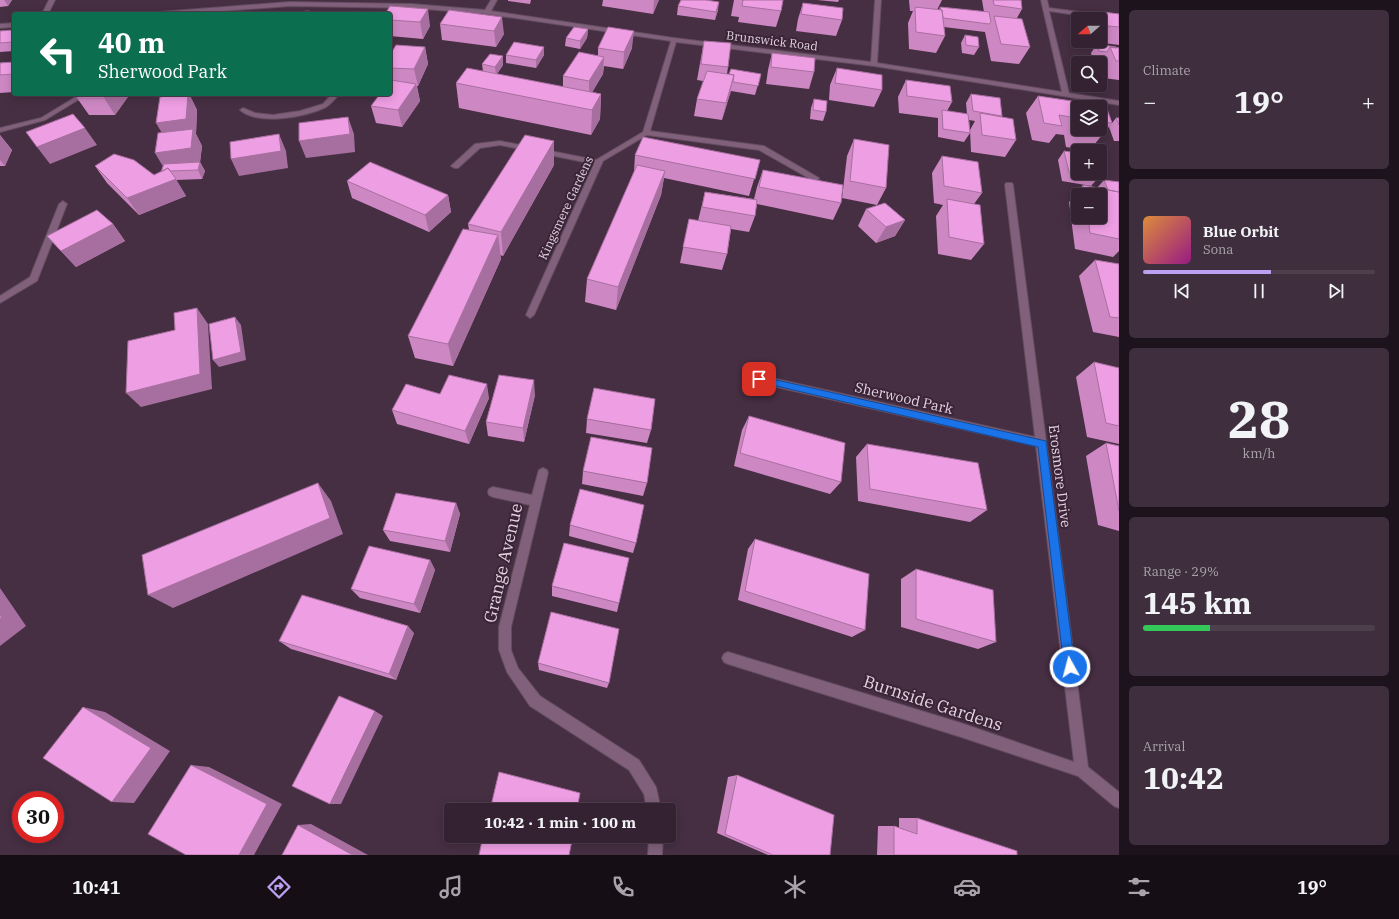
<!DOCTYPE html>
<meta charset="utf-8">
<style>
body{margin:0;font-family:"IBM Plex Serif",serif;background:#3f2f3e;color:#f1f3f6;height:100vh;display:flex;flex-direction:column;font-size:15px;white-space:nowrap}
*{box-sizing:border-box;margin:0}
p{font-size:13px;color:#a9a4ac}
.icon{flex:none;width:22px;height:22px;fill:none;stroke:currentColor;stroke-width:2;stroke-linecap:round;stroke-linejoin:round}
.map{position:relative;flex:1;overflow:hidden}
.panel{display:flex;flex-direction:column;gap:10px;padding:10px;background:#1d131c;width:280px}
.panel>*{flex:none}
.banner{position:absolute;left:12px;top:12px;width:380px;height:84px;border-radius:4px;box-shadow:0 2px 10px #0003,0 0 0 1px #4e3f4d;background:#0b6e4f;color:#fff;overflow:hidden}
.needle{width:26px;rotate:250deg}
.controls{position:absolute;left:1071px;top:12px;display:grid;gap:8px}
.controls a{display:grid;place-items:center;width:36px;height:36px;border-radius:4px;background:#342232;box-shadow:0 2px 10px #0003,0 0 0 1px #4e3f4d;font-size:20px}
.speed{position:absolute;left:12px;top:791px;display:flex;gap:8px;font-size:20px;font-weight:700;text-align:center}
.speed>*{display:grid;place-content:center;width:52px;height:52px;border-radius:50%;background:#342232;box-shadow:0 2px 10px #0003,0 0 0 1px #4e3f4d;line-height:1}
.speed .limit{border:6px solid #d22;background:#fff;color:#111}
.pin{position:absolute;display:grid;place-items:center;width:34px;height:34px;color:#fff;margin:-17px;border-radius:8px;box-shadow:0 2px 6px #0006}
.me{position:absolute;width:44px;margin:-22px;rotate:353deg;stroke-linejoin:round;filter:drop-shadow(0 0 3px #0008)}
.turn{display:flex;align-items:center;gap:14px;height:84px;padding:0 20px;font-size:18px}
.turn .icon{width:52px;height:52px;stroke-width:2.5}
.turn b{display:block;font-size:28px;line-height:34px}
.big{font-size:30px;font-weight:800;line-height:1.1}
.panel .widget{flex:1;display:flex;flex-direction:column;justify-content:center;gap:6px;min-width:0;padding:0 14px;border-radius:6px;background:#3f2f3e}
.panel .dial{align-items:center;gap:0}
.dial b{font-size:52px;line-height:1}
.song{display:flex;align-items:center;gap:12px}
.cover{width:48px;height:48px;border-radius:6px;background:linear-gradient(135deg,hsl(30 70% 55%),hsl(310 70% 35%))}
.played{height:4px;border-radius:2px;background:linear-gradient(90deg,#bca0f2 55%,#4e3f4d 55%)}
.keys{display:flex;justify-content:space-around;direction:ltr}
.heat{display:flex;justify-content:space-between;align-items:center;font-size:22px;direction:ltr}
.charge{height:6px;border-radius:3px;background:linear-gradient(90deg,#34c759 29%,#4e3f4d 0)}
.trip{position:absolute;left:444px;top:803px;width:232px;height:40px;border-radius:4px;background:#342232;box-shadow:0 2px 10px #0003,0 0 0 1px #4e3f4d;font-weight:800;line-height:40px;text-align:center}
.menu{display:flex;height:64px;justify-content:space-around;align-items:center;background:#150e14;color:#a9a4ac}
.menu .icon{width:28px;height:28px}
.menu .active{color:#bca0f2}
.menu b{font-size:18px;color:#f1f3f6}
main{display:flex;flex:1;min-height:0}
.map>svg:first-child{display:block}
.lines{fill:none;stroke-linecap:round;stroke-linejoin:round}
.minor-casing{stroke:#624c5f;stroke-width:2}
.minor{fill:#80607b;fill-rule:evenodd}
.wall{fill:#cd88c3;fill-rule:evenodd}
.shaded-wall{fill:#a76f9f}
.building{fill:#ee9ee3;stroke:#a76f9f}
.route{fill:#1a73e8;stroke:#114b97}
.labels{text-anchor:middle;stroke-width:4;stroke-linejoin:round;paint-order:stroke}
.far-street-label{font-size:12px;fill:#e2d3e0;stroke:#3b2438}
.street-label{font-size:14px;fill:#e2d3e0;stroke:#3b2438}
.near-street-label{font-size:17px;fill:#e2d3e0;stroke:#3b2438}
</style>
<main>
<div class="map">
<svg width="1119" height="855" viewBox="0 0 1119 855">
<rect width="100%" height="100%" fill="#462e43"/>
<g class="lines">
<g class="minor-casing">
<path id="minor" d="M49,0H55L48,14H42Z
M491,0H497L491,11L674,38L871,62L875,0H881L877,63L1062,92L1041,0H1047L1049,8L1119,17V21L1049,11L1069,93L1119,101V105L874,66L676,42L650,131L764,146L819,178L818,180H812L759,150L647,135L603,161L534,315L530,318L526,315L594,164L500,145L480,148L458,168H455L451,166L475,144L500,141L596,160L643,132L671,41L487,14L412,8L290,6L182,14H156L159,12L290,2L412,4L485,10Z
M14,23V27L0,28V24Z
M77,94H83L78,100L45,120L0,132V128L41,118L74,98Z
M332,94H339C336,98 331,104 326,107C306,117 258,126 240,110L243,108L255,113L273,115L300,111L323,104Z
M1006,183H1012L1013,185L1088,767L1119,792V808L1114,806L1078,776L961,737L728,664L724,662L722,658L724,654L728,652L961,723L1074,762L1036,446L759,383L756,382L754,379L756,376L759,375L1035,437L1005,185Z
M63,201L67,204L37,281L0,303V296L30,277L59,204Z
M543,468L547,470L548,473L511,627V650L518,668L540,696L639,760L656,787L661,810H647L644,794L629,770L530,706L507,672L499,650V627L530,505L493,497L489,495L488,492L489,489L493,487L532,495L538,473L539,470Z
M649,836H663L662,855H648Z"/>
</g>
<use href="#minor" class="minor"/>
</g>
<path class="wall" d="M0,0H12L8,6L0,7Z
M508,0H531L530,4L508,1Z
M603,0H659L658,2L653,14L602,6Z
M734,0H783L781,11L776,27L738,22L739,17L731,16Z
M817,0H839L838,2Z
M909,0H942L937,10H939L940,7L984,12L982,0H1021L1022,9L1017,18L1030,47L1019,64L991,61L985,32L944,27L945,36L936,53L909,49L908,23L913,11H910Z
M803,3L842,20L836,36L796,31L798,19Z
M390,6L430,26L423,39L390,36Z
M678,6L718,10L715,20L677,15Z
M449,10L504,34L496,47L442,40L440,24Z
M1103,12L1119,14V45L1096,42L1095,41H1100V19H1098Z
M588,29L587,38L580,49L565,46L566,38Z
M14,30V51L0,52V31Z
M965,35L979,47L974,55L962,53L961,43Z
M704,41L728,67L727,74H761L755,95L731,91L722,120L694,116L697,99L703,81L697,80Z
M1097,44L1119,48V80L1103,78L1100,69V63H1099L1101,60L1093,59L1091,53Z
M425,47L428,64L418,86H417L420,101L402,127L376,123L371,106L390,94V55Z
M544,47V55L536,68L506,63V55Z
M598,48H632L623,69L604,66L603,74L592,92L601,94L600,119L591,135L459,108L456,83L483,71L482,64L503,65L497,74L563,87V76L598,55Z
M772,53L814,72L809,89L766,84L768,70Z
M14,62V92L0,93V63Z
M837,68L882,90L874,107L829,100L830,85Z
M906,80L952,102L947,111L967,114L966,103L971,94L1002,116V117L1016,140L1005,157L971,152L970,130L975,121L969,120L970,133L964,142L938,137V118L899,113L898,97Z
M130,94L115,115H89L77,98Z
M181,94H189L197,110L196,134L202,146L200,162L205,171L202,179L176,180L186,196L139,215L107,183L95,166L154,175L161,172L163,166L162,133Z
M1038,96L1106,106L1112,123L1089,151L1066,147L1064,135L1056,134L1049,143L1032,140L1026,113ZM1078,107H1100V129H1078Z
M814,99L826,112L823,121L810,119L811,108Z
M1116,118H1119V141H1114L1109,127Z
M0,135L12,150L5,166H0Z
M854,139L886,188L877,205L842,198L847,156Z
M1064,151L1099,177L1091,186L1062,181L1058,160Z
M635,155L760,160L749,196L664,178L661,195L616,310L585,302L587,279L634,172Z
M942,156L982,193L974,204L984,244L971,260L938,254L936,216L943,205L934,203L932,173Z
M554,165L503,256L500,255L501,259L453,366L415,358L408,336L469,230L468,224Z
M763,170L841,203L833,220L757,204L755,216L749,232L731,229L727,254L722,270L680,263L689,219L698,221L705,192L754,199L757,187Z
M1104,180L1119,182V251L1113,257L1075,249L1069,202L1083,185L1097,188ZM1078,195H1100V217H1078Z
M347,181L448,195L451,212L429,232L352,198Z
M866,209L905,220L895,236L876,243L858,226Z
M113,224L125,241L76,267L47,236Z
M1095,260L1119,264V337L1093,332L1079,276Z
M1094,362L1119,368V444L1087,437L1076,377Z
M440,394L489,398L469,444L397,424L392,410Z
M535,395L524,442L488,436L486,422Z
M749,416L841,482L830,494L734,466L742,430Z
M587,419L651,430L647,443L586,433Z
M1106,443L1119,446V531L1098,525L1086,456Z
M867,444L987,510L970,522L858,501L856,457Z
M583,471L647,483L643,496L582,484Z
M456,503L460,514L450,552L390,541L383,530Z
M570,525L636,543L633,553L569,536Z
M755,539L865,630L852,637L738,600L748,549Z
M430,560L435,570L420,613L360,598L351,589Z
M916,569L996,642L978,649L901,627V579Z
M552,586L619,603L617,612L552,596Z
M414,633L396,680L291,649L279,641Z
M538,663L609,683L607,688L539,670Z
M737,775L830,855H768L717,833L728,777Z
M899,818H917L1017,855H877L878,826H894L899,828Z"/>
<path class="shaded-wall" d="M4,0H12L8,6Z
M654,0H659L658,2L653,14Z
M719,2L718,10L715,20L716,12Z
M428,9L430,26L423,39L420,22Z
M502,17L504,34L496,47L494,31Z
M588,29L587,38L580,49V41Z
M634,31L632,48L623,69L624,52Z
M425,47L428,64L418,86L414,69Z
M544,47V55L536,68V60Z
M503,56V65L496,75L495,67Z
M604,57L603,74L589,98V81Z
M734,75L730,92L722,120L726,103Z
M416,84L420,101L402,127L398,110Z
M107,94H130L115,115L104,98Z
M188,94H189L197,110L196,134L202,146L200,163L205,171L202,179L198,170H165L155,153L166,140L156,123Z
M601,94L600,119L591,135L592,110Z
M348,117L354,134L355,152L306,158L299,141Z
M85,128L97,145L50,164L37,147Z
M279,134L286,151L288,168L239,176L231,159Z
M0,135L12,150L5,166L0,160Z
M554,141V165L503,256L501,232Z
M665,171L661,195L616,310L618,287Z
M176,179L186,196L139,215L127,198Z
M448,195L451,212L429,232L425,215Z
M905,220L895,236L876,243L886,227Z
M113,224L125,241L76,267L61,251Z
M498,235L501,259L453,366L448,344Z
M197,308L208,324L212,389L141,407L126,393Z
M235,317L241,325L246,360L219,367L213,360Z
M534,380L535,395L524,442L523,428Z
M487,384L489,398L469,444L465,431Z
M318,483L331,501L343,534L173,608L148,595Z
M456,503L460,514L450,552L445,541Z
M430,560L435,570L420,613L414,604Z
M0,588L26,626L0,646Z
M408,626L414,633L396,680L389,674Z
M83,707L105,712L170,751L134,803L112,802Z
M375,711L383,716L341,804H330Z
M191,765L209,767L282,804L254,855H239Z
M311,824L368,855H353L298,825Z"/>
<path class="building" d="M681,0H706L719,2L716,12L678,6Z
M742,0H783L781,11L742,6L743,0Z
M993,0H1021L1022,9L994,5Z
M803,3L843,8L842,20L801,14Z
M390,6L428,9L420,22L390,20V14H385Z
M915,7L942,10L945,36L916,32Z
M940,7L989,12L991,22L989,24L943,18L942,10H941Z
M449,10L502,17L494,31L440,24Z
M309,11L308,14H275Z
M1103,12L1119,14V27L1108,26Z
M994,16L1022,19L1030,47L1001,44Z
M574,27L588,29L580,41L566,38Z
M608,27L634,31L624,52L598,48Z
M14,30L13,42L0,43V31Z
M965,35L978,37L979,47L966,45Z
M704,41L731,43L728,67L701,64Z
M514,42L544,47L536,60L506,55Z
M1097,44L1116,47V48L1110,47L1107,52L1099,51Z
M396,45L425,47L414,69L390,68V55Z
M1110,47L1119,48V61H1116Z
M579,52L604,57L589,81L563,76Z
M772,53L815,58L814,72L771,67Z
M490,54L503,56L495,67L482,64Z
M14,62V74L0,75V63Z
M467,68L601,94L592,110L456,83Z
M837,68L882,75V90L835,83Z
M731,69L761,74L758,86L733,82L734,75L729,74Z
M707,71L734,75L726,103L697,99Z
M391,80L416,84L398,110L371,106L380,94H390V82Z
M906,80L950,86L952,102L907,96Z
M80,94H107L104,98H77Z
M181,94H188L186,119L156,123L160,97Z
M971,94L1000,98L1002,116L973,111Z
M1038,96L1106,106L1112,123L1100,121V107H1078V124L1076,118L1059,115L1062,126L1044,123Z
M814,99L827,101L826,112L813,110Z
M942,110L968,114L970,133L943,129Z
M980,113L1013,119L1016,140L982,135Z
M73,114L85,128L37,147L26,132Z
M348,117L350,134L299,141V123Z
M1116,118H1119V125Z
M1100,126L1102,134L1079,130V129H1100Z
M193,129L191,148L155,153L158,133Z
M279,134L281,151L231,159L230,142Z
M525,135L554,141L501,232L468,224Z
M643,137L760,160L755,179L635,155Z
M854,139L889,145L886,188L850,181Z
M1064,151L1078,153V173H1098L1099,177L1069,172Z
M114,154L134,160L154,175L168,168L176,179L127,198L95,166Z
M942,156L978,162L982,193L944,186Z
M200,162L198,170L170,171L168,168L161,172L164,164Z
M370,162L448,195L425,215L347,181Z
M637,165L665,171L618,287L587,279Z
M763,170L843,185L841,203L759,187Z
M1104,180L1119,182V192L1108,190Z
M1083,185L1119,192V239L1090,233L1088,217H1100V195H1085Z
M705,192L757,200L755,216L702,207Z
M947,199L980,205L984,244L949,237Z
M885,203L905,220L886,227L866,209Z
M97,210L113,224L61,251L47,236Z
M689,219L731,226L727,254L683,247Z
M463,229L498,235L448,344L408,336Z
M1095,260L1119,264V318L1110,317Z
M197,308L200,374L126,393L128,341L175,330L174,313Z
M235,317L241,352L213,360L209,324Z
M1094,362L1119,368V426L1106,423Z
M449,375L487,384L465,431L392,410L406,384L440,394Z
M499,375L534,380L523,428L486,422Z
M594,388L655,399L651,430L587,419Z
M749,416L845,443L841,482L740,453Z
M591,437L652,448L647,483L583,471Z
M1106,443L1119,446V511Z
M867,444L978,463L987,510L870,489Z
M318,483L330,518L148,595L142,555Z
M580,489L644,505L636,543L570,525Z
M396,493L456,503L445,541L383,530Z
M755,539L869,574L865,630L745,591Z
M564,543L629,558L619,603L552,586Z
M369,546L430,560L414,604L351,589Z
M916,569L993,590L996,642L916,619Z
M302,595L408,626L389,674L279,641Z
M551,612L619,629L609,683L538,663Z
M0,614L2,618L0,619Z
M339,696L375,711L330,804L292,786Z
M83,707L151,748L112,802L43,758Z
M191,765L267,804L239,855H186L148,834Z
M499,772L580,793L577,810H490Z
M737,775L834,815L830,855H773L725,834Z
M917,818L1017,851V855H894V826L917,834Z
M298,825L353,855H282Z
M483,836H573L569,855H479Z"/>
<path class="route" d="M759,376L1046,441L1075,667L1074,671L1070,673L1065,671L1064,667L1038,447L759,382L755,379Z"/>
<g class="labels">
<g class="far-street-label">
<text transform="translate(772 41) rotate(7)" y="4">Brunswick Road</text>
<text transform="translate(566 208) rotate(-65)" y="4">Kingsmere Gardens</text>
</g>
<g class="street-label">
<text transform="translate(904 398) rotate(13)" y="5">Sherwood Park</text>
<text transform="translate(1060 476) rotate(83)" y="5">Erosmore Drive</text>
</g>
<g class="near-street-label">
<text transform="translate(503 563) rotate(-77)" y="6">Grange Avenue</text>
<text transform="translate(933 703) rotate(18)" y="6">Burnside Gardens</text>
</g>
</g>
</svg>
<div class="controls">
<a><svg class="needle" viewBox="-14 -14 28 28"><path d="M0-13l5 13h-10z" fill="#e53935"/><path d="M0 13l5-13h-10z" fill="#a9a4ac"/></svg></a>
<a><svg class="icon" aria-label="search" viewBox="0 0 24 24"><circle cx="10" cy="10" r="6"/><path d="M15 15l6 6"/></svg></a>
<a><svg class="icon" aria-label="layers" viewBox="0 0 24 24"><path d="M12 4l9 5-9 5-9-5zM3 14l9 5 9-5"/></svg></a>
<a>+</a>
<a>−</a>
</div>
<div class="speed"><div class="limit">30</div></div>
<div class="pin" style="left:759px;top:379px;background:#d93025"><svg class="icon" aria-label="arrive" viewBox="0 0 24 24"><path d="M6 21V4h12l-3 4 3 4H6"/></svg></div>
<svg class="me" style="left:1070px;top:667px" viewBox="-20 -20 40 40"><circle r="17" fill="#1a73e8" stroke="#fff" stroke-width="3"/><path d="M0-11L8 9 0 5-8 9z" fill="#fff"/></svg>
<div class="trip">10:42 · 1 min · 100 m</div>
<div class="banner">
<div class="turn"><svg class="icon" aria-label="left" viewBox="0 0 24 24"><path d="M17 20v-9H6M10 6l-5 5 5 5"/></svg><div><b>40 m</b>Sherwood Park</div></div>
</div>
</div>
<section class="panel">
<div class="widget"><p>Climate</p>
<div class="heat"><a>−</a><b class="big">19°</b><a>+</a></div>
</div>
<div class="widget">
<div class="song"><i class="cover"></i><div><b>Blue Orbit</b><p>Sona</p></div></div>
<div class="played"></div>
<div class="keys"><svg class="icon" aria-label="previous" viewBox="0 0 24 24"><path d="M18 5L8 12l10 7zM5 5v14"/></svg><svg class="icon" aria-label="pause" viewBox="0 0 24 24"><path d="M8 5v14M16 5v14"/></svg><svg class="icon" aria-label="next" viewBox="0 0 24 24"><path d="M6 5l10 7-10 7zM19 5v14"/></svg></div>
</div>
<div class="widget dial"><b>28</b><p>km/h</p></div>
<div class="widget"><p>Range · 29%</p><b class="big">145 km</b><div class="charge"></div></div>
<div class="widget"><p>Arrival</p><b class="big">10:42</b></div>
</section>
</main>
<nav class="menu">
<b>10:41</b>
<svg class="icon active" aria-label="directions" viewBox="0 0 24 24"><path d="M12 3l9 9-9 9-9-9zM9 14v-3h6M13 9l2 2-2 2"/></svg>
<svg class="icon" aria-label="music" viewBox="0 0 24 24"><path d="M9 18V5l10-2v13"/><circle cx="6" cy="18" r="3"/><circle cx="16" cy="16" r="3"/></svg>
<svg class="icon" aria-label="phone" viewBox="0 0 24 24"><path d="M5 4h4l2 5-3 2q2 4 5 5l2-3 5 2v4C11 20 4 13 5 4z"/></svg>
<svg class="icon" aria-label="climate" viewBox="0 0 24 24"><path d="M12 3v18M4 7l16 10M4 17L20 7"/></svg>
<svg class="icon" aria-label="car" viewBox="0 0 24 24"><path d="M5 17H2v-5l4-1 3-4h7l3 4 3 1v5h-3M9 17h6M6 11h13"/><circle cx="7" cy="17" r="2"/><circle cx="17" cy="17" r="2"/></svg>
<svg class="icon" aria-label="filters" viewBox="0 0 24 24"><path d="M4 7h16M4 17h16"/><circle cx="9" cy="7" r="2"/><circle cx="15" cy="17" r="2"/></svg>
<b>19°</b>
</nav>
